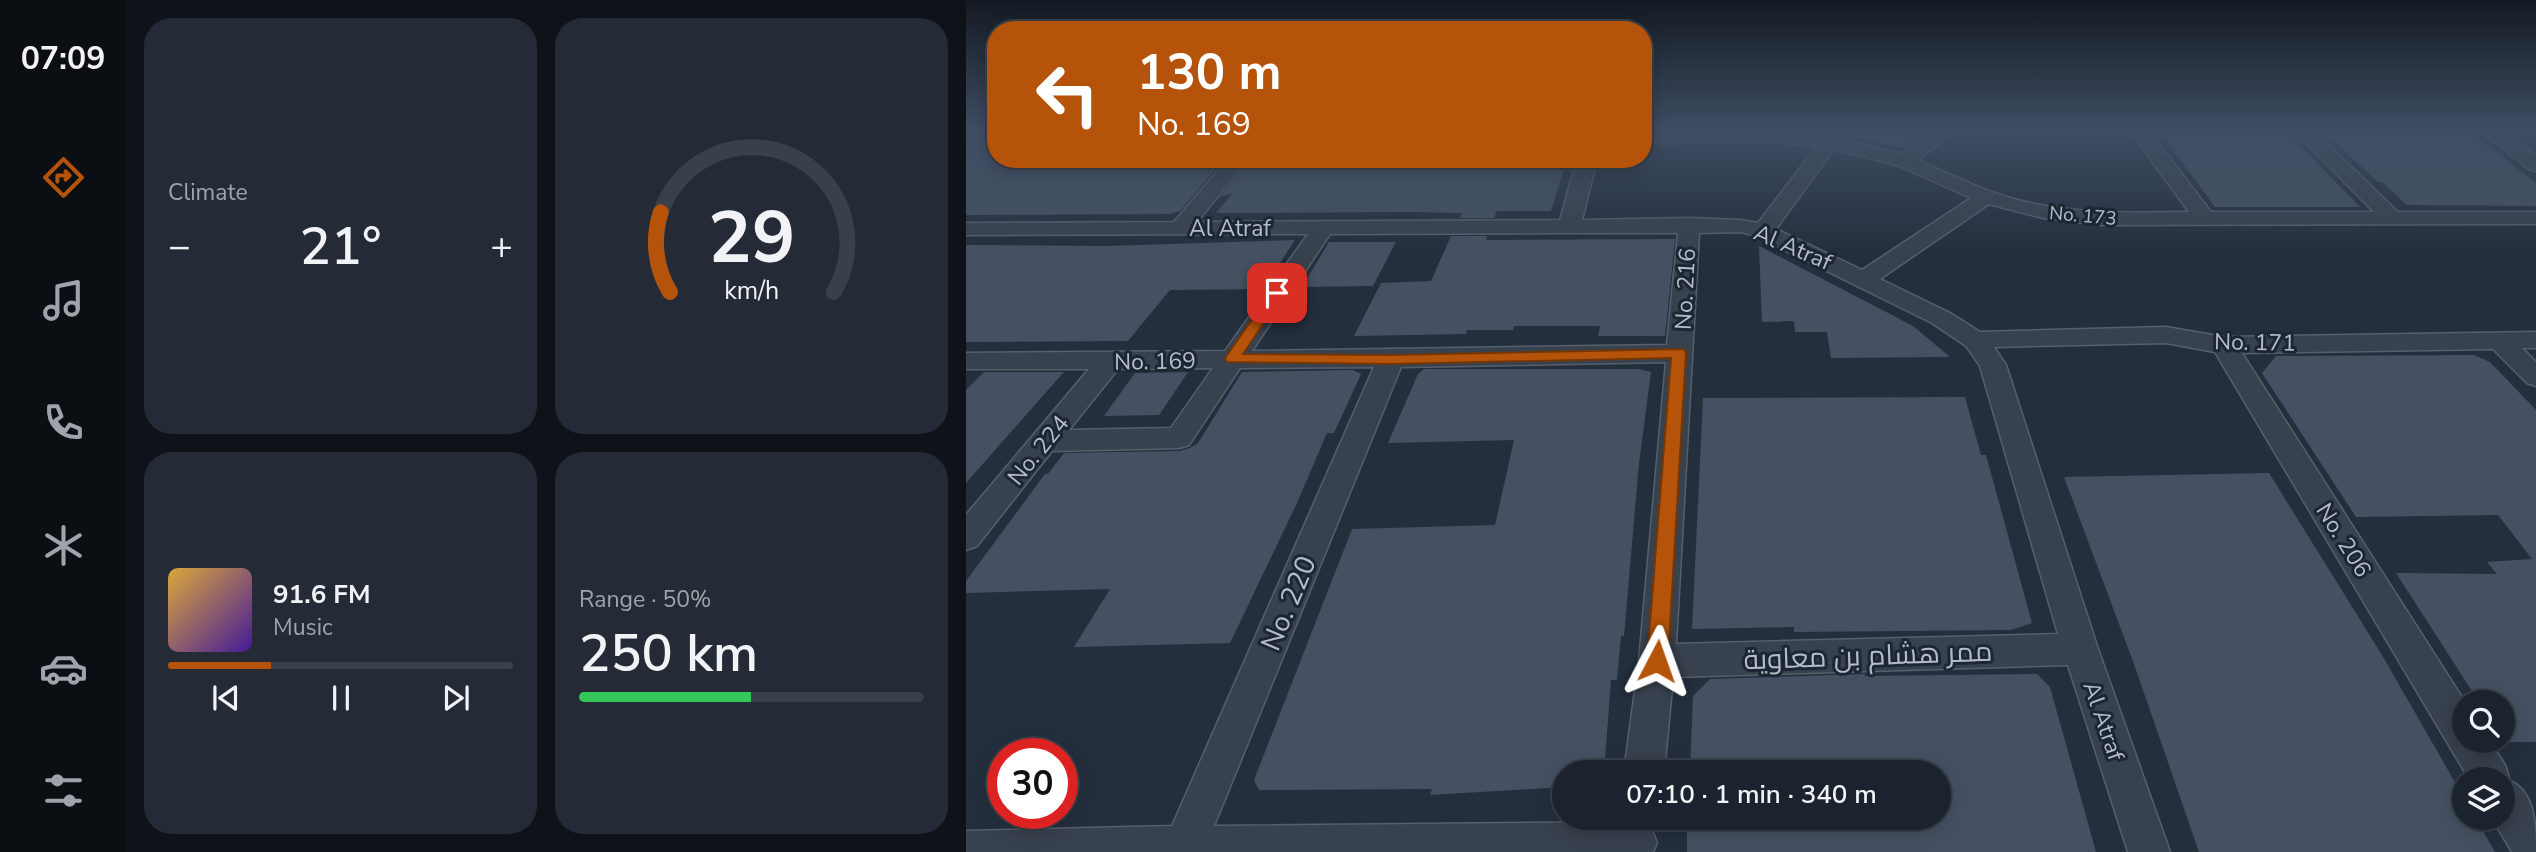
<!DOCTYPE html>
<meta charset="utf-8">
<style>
body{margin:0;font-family:"Nunito Sans",Cairo,sans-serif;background:#242b36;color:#f1f3f6;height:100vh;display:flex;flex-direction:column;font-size:26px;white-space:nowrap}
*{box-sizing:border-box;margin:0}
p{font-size:23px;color:#a0a4aa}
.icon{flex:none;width:38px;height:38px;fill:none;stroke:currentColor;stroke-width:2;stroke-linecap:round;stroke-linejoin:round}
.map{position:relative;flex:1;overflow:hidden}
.sheet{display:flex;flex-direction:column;gap:18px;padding:18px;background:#0f1319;width:840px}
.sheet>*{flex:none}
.top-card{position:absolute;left:21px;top:21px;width:665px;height:147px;border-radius:28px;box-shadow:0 4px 18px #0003,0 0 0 2px #39404a;background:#b45309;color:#fff;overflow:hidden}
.fabs{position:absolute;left:1486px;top:690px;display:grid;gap:14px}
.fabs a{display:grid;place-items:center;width:63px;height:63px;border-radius:50%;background:#1b232e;box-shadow:0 4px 18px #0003,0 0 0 2px #39404a;font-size:35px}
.speed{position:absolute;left:21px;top:738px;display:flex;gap:14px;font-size:35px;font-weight:700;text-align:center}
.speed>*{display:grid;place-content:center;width:91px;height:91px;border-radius:50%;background:#1b232e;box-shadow:0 4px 18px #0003,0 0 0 2px #39404a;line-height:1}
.speed .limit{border:10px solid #d22;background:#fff;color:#111}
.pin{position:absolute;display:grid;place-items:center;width:60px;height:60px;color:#fff;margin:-30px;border-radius:14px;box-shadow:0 4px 10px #0006}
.me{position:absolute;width:77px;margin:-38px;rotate:4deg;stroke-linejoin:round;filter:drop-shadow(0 0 5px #0008)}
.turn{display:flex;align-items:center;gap:24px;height:147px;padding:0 35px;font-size:32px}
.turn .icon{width:91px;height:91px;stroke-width:2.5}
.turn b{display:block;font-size:49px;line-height:60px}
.big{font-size:52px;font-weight:600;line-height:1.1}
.sheet .card{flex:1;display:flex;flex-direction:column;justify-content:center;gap:10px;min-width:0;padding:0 24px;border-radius:28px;background:#242b36}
.sheet .dial{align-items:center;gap:0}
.dial svg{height:182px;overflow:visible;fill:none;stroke:#39404a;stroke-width:7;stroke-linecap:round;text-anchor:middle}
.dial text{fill:#f1f3f6;stroke:none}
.song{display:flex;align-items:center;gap:21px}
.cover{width:84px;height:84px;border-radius:10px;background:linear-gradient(135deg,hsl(40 70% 55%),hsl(260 70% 35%))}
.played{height:7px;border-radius:4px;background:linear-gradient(90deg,#b45309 30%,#39404a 30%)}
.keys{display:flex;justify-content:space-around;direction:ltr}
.heat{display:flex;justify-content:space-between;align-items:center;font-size:38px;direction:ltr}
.charge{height:10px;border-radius:5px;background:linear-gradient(90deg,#34c759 50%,#39404a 0)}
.sheet .tiles{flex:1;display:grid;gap:18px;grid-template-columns:repeat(2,1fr)}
.trip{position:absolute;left:586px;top:760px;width:399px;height:70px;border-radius:35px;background:#1b232e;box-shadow:0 4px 18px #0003,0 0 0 2px #39404a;font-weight:600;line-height:70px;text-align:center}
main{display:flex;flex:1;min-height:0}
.tabs{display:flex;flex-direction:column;width:126px;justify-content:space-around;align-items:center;background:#0b0e12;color:#a0a4aa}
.tabs .icon{width:49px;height:49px}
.tabs .selected{color:#b45309}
.tabs b{font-size:32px;color:#f1f3f6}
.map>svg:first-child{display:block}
.building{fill:#455162}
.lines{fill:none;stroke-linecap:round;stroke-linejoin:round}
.minor-casing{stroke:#565f6c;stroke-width:3}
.minor{fill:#38414e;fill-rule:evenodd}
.route{fill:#b45309;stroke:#753606;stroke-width:2}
.labels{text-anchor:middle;stroke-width:6;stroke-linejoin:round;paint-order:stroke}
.far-street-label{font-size:19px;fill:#b4bcc9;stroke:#1d2633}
.street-label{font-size:23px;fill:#b4bcc9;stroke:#1d2633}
.near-street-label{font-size:28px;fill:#b4bcc9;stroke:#1d2633}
</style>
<main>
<nav class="tabs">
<b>07:09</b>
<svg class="icon selected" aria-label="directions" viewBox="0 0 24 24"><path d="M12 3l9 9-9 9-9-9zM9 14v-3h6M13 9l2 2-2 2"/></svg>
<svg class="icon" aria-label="music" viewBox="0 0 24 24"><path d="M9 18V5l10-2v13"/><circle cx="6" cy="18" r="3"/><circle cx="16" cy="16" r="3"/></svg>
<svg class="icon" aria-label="phone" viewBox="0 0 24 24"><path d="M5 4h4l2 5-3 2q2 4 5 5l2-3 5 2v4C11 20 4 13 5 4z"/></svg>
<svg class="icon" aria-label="climate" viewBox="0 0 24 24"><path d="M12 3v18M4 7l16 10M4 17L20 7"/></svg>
<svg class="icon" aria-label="car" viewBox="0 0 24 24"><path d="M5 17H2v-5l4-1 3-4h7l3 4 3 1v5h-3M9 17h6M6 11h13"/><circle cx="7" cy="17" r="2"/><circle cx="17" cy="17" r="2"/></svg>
<svg class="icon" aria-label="filters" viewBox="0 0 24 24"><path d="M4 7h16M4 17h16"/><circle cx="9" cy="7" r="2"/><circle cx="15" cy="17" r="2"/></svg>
</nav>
<section class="sheet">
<div class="tiles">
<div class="card"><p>Climate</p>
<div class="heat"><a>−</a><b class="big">21°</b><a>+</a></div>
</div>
<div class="card dial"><svg viewBox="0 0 100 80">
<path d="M14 69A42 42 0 1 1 86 69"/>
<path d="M14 69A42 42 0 0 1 10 34" stroke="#b45309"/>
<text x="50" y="56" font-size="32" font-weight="700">29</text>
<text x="50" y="72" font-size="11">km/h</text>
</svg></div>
<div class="card">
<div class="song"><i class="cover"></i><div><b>91.6 FM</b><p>Music</p></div></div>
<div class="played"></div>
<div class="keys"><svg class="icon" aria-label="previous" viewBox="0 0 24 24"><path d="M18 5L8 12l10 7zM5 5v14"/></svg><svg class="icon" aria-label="pause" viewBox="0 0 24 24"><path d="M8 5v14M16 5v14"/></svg><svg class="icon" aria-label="next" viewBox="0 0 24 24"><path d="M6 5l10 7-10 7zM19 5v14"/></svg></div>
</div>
<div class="card"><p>Range · 50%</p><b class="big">250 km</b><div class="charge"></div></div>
</div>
</section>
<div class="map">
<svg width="1570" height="852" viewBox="0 0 1570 852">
<rect width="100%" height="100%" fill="#242f3e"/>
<path class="building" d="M890,131H959L936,148L889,138Z
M1193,131H1320L1394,207H1249Z
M1357,131H1503L1570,183V206L1441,205L1416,182H1412Z
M0,140H30V159H258L214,211L205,214L0,215Z
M284,159H601L585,211H531L528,218H494L496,213L445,212L250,213L267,193L254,197Z
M485,236H521L520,240H534L709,239L699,336H632L634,326H548L547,330H501L500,334L388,336L415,283L465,281Z
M329,240L297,289L204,290L162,341L0,342V245L140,246Z
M363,242H430L407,286L336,287Z
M793,246L947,326L984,357L865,358L861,332H829L828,321L796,322Z
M1508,355L1524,362L1570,410V742H1536V702H1513L1430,573L1531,574L1521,562L1566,559L1532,515L1390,517L1296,373L1310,356Z
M458,369H672L685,372L673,463L658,636H655L651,680H645L638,772H598V787L464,795L466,789L293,790L288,780L386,529L529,525L548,440L422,443L452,374Z
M387,370L395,374L368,433H361L331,503L264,643L108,647L144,589L0,593V581L79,474H82L98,453L213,451L224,448L232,443L276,372Z
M18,372H98L0,483V390Z
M222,372L193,415L138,416L169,373Z
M999,397L1015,455H1020L1066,623L1045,630L828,632V627L726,629L737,398Z
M1303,473L1416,655L1498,798V817H1509L1529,852H1233L1168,664L1098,477Z
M899,674V676L1071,674L1084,687L1130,852H721V817H973V772H724L727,696L744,679Z"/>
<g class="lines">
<g class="minor-casing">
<path id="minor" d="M0,131H30V137H0Z
M677,131H817L864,136L935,154L967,131H988L952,160C976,171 1001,183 1026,192C1089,215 1157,213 1223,212L1164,131H1183L1245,212H1408L1328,131H1348L1432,212H1570V224L1135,225L1077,218L1023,204L914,279L984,313L1014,332L1200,327L1258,337L1570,332V348H1556L1570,362V386L1561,383L1527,349L1276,353L1499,702L1498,740H1523L1539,765L1544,781C1570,792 1570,829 1570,852H1546L1525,817H1536V779H1503L1249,352L1200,343L1028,347L1040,365L1132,649L1204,852H1162L1102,665L707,677L698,772H658L673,661L700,362L435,367L248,826L670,822L685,828L691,843L687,852H0V831L206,826L408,367L274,368L223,445L213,448L86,451L11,546L0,550V515L123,369H0V353L259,351L342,234L0,235V223L208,222L262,159H282L231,222L594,220L611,159H631L616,220L723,218L775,220L792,223L851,146L810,142L677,143ZM868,149L931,165L1005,198L896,270L810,229ZM775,232L790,236L966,323L1000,346L1014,366L1092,634L710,644L733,233ZM598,233H712L701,345L286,351L364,234ZM247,368L205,428L103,430L152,369Z
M1516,131H1537L1570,156V171L1563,169Z"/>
</g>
<use href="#minor" class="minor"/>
</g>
<linearGradient id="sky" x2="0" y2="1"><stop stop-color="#141a22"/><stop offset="0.52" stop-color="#3f4d63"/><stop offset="1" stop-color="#3f4d63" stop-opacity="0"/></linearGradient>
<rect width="1570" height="250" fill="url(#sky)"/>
<path class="route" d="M311,289L318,293L277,354L425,355L718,349L720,353L702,661L699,667L691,670L684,667L681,661L705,358L425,364L261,362L259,359L261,355L307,290Z"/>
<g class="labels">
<g class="far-street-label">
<text transform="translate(1117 215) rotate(5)" y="7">No. 173</text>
</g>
<g class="street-label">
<text x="264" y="236">Al Atraf</text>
<text transform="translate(827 247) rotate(23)" y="8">Al Atraf</text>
<text transform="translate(719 289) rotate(-87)" y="8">No. 216</text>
<text transform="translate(1289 342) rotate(1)" y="8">No. 171</text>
<text transform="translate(189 361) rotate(-1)" y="8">No. 169</text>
<text transform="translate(72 450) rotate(-51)" y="8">No. 224</text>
<text transform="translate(1378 540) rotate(58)" y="8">No. 206</text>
<text transform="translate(1138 721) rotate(71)" y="8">Al Atraf</text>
</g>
<g class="near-street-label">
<text transform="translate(322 603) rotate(-67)" y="10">No. 220</text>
<text transform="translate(902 655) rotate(-2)" y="10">ممر هشام بن معاوية</text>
</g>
</g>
</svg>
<div class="fabs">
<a><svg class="icon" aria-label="search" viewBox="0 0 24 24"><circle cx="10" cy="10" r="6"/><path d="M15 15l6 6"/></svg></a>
<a><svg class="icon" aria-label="layers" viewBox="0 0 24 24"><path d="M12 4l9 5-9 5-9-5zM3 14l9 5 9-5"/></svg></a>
</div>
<div class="speed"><div class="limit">30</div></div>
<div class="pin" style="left:311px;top:293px;background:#d93025"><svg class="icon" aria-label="arrive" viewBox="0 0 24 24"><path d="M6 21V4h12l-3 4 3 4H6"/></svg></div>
<svg class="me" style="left:691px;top:661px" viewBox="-20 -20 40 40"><path d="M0-17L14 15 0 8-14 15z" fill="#b45309" stroke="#fff" stroke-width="4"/></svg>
<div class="trip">07:10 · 1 min · 340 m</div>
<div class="top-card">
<div class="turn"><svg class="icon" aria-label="left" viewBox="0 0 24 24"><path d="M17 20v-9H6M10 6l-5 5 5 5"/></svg><div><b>130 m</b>No. 169</div></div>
</div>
</div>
</main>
